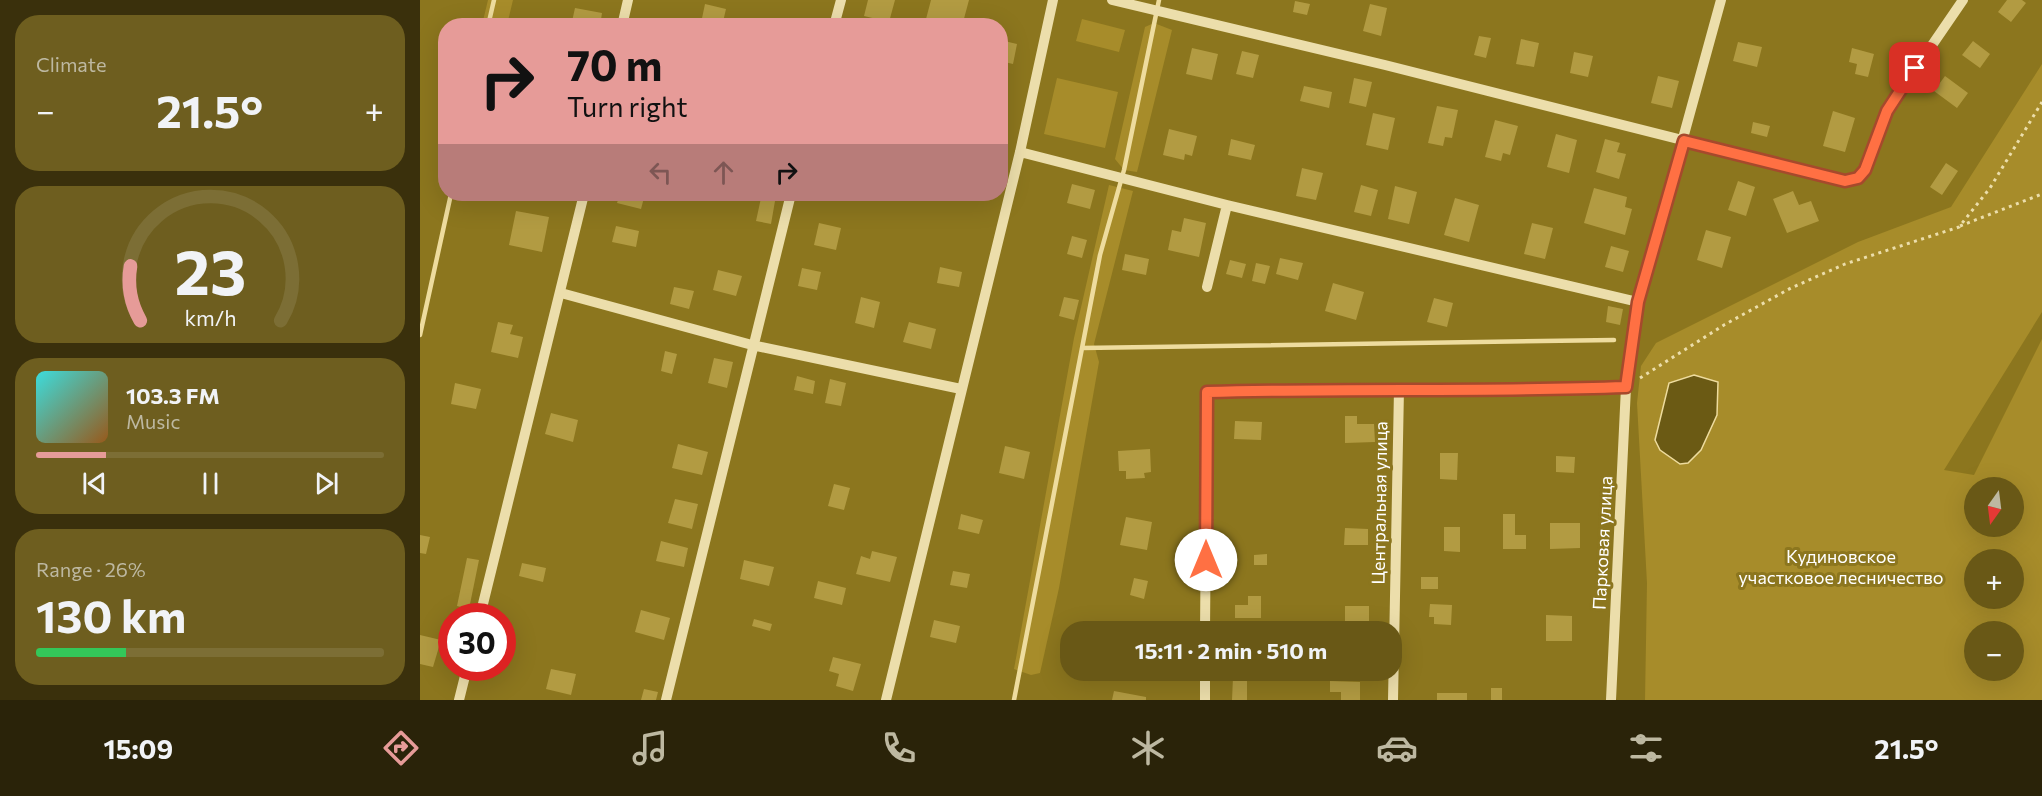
<!DOCTYPE html>
<meta charset="utf-8">
<style>
body{margin:0;font-family:Commissioner,sans-serif;background:#6e5e1f;color:#f1f3f6;height:100vh;display:flex;flex-direction:column;font-size:22px;white-space:nowrap}
*{box-sizing:border-box;margin:0}
p{font-size:20px;color:#bdb8a1}
.icon{flex:none;width:33px;height:33px;fill:none;stroke:currentColor;stroke-width:2;stroke-linecap:round;stroke-linejoin:round}
.map{position:relative;flex:1;overflow:hidden}
.panel{display:flex;flex-direction:column;gap:15px;padding:15px;background:#3a300c;width:420px}
.panel>*{flex:none}
.hud{position:absolute;left:18px;top:18px;width:570px;height:183px;border-radius:24px;box-shadow:0 6px 24px #0002;background:#e69b98;color:#111;overflow:hidden}
.needle{width:39px;rotate:194deg}
.buttons{position:absolute;left:1544px;top:477px;display:grid;gap:12px}
.buttons a{display:grid;place-items:center;width:60px;height:60px;border-radius:50%;background:#695816;box-shadow:0 6px 24px #0002;font-size:30px}
.speed{position:absolute;left:18px;top:603px;display:flex;gap:12px;font-size:30px;font-weight:700;text-align:center}
.speed>*{display:grid;place-content:center;width:78px;height:78px;border-radius:50%;background:#695816;box-shadow:0 6px 24px #0002;line-height:1}
.speed .limit{border:9px solid #d22;background:#fff;color:#111}
.pin{position:absolute;display:grid;place-items:center;width:51px;height:51px;color:#fff;margin:-26px;border-radius:12px;box-shadow:0 3px 9px #0006}
.me{position:absolute;width:66px;margin:-33px;rotate:0deg;stroke-linejoin:round;filter:drop-shadow(0 0 4px #0008)}
.turn{display:flex;align-items:center;gap:21px;height:126px;padding:0 30px;font-size:27px}
.turn .icon{width:78px;height:78px;stroke-width:2.5}
.turn b{display:block;font-size:42px;line-height:51px}
.lanes{display:flex;align-items:center;height:57px;padding:0 30px;background:#0003;justify-content:center;gap:30px;direction:ltr}
.lanes .off{opacity:.35}
.big{font-size:45px;font-weight:700;line-height:1.1}
.panel .widget{flex:1;display:flex;flex-direction:column;justify-content:center;gap:9px;min-width:0;padding:0 21px;border-radius:24px;background:#6e5e1f}
.panel .dial{align-items:center;gap:0}
.dial svg{height:156px;overflow:visible;fill:none;stroke:#7c6e35;stroke-width:7;stroke-linecap:round;text-anchor:middle}
.dial text{fill:#f1f3f6;stroke:none}
.song{display:flex;align-items:center;gap:18px}
.cover{width:72px;height:72px;border-radius:9px;background:linear-gradient(135deg,hsl(180 70% 55%),hsl(30 70% 35%))}
.played{height:6px;border-radius:3px;background:linear-gradient(90deg,#e69b98 20%,#7c6e35 20%)}
.keys{display:flex;justify-content:space-around;direction:ltr}
.heat{display:flex;justify-content:space-between;align-items:center;font-size:33px;direction:ltr}
.charge{height:9px;border-radius:4px;background:linear-gradient(90deg,#34c759 26%,#7c6e35 0)}
.trip{position:absolute;left:640px;top:621px;width:342px;height:60px;border-radius:24px;background:#695816;box-shadow:0 6px 24px #0002;font-weight:700;line-height:60px;text-align:center}
.tab-bar{display:flex;height:96px;justify-content:space-around;align-items:center;background:#2a2309;color:#bdb8a1}
.tab-bar .icon{width:42px;height:42px}
.tab-bar .current{color:#e69b98}
.tab-bar b{font-size:27px;color:#f1f3f6}
main{display:flex;flex:1;min-height:0}
.map>svg:first-child{display:block}
.green{fill:#a78c2a;fill-rule:evenodd}
.water{fill:#6b5a14;stroke:#eedc9e;stroke-width:1.5}
.lines{fill:none;stroke-linecap:round;stroke-linejoin:round}
.stream{stroke:#eedc9e;stroke-width:4.5}
.building{fill:#b29b42}
.path{stroke:#ecdeab;stroke-width:3;stroke-dasharray:3 4.5;stroke-linecap:butt}
.minor{stroke:#ecdeab;stroke-width:10}
.route-casing{stroke:#a6492c;stroke-width:15}
.route{stroke:#ff7043;stroke-width:10}
.labels{text-anchor:middle;stroke-width:6;stroke-linejoin:round;paint-order:stroke}
.street-label{font-size:18px;fill:#fff;stroke:#8c761e}
.park-label{font-size:18px;fill:#fff;stroke:#8c761e}
</style>
<main>
<section class="panel">
<div class="widget"><p>Climate</p>
<div class="heat"><a>−</a><b class="big">21.5°</b><a>+</a></div>
</div>
<div class="widget dial"><svg viewBox="0 0 100 80">
<path d="M14 69A42 42 0 1 1 86 69"/>
<path d="M14 69A42 42 0 0 1 9 41" stroke="#e69b98"/>
<text x="50" y="56" font-size="32" font-weight="700">23</text>
<text x="50" y="72" font-size="11">km/h</text>
</svg></div>
<div class="widget">
<div class="song"><i class="cover"></i><div><b>103.3 FM</b><p>Music</p></div></div>
<div class="played"></div>
<div class="keys"><svg class="icon" aria-label="previous" viewBox="0 0 24 24"><path d="M18 5L8 12l10 7zM5 5v14"/></svg><svg class="icon" aria-label="pause" viewBox="0 0 24 24"><path d="M8 5v14M16 5v14"/></svg><svg class="icon" aria-label="next" viewBox="0 0 24 24"><path d="M6 5l10 7-10 7zM19 5v14"/></svg></div>
</div>
<div class="widget"><p>Range · 26%</p><b class="big">130 km</b><div class="charge"></div></div>
</section>
<div class="map">
<svg width="1622" height="700" viewBox="0 0 1622 700">
<rect width="100%" height="100%" fill="#8c761e"/>
<path class="green" d="M68,0H93L87,25H62Z
M662,19L705,30L699,52L656,41Z
M734,23L752,30L717,172L704,170L695,159L725,27Z
M1622,64V312L1524,470L1554,475L1622,339V700H1225L1227,583L1217,403L1221,366L1236,343L1438,242L1531,207ZM1554,488H1593V526H1554ZM1554,560H1593V598H1554ZM1554,632H1593V670H1554Z
M637,78L698,92L685,148L624,134Z
M689,185L713,191L674,344L679,362L639,588L620,673L611,675L594,669L654,338Z"/>
<path class="water" d="M1274,375L1298,382L1297,415L1281,450L1268,463L1260,464L1240,450L1235,440L1249,383Z"/>
<g class="lines">
<path class="stream" d="M68,26L74,0
M0,335L31,194
M662,348L1194,340
M594,700L680,255L704,170L739,0"/>
</g>
<path class="building" d="M448,0H475L469,22L444,16Z
M511,0H549L542,26L506,19Z
M1587,0H1602L1606,3L1591,22L1578,12Z
M875,1L890,4L887,15L873,12Z
M285,4L306,9L302,26L281,23Z
M950,4L967,8L961,36L943,31Z
M155,8L182,13L180,26H151Z
M1059,36L1071,38L1066,58L1054,55Z
M1101,39L1119,43L1114,67L1096,64Z
M580,40L597,44L593,64L580,61Z
M1553,41L1570,54L1560,68L1542,55Z
M1318,42L1342,47L1337,67L1313,61Z
M772,48L798,54L792,80L766,74Z
M1432,48L1454,54L1448,77L1435,74L1437,64L1429,62Z
M822,51L839,55L833,78L816,74Z
M1154,52L1173,56L1168,77L1150,73Z
M1238,76L1259,81L1252,108L1231,103Z
M1525,76L1548,93L1537,108L1514,91Z
M934,78L952,82L946,107L929,103Z
M884,86L912,92L909,108L880,101Z
M1017,106L1038,110L1032,138L1025,137L1023,146L1008,143Z
M1413,111L1435,118L1425,152L1403,146Z
M953,113L975,118L968,150L946,145Z
M1075,120L1098,126L1090,155L1083,153L1081,161L1065,157Z
M1333,122L1350,126L1347,137L1331,133Z
M749,129L777,136L772,156L765,154L764,160L743,155Z
M1136,134L1157,140L1149,173L1127,167Z
M811,139L835,145L831,160L808,155Z
M1185,139L1200,143L1197,152L1206,154L1199,179L1176,172Z
M1526,163L1538,171L1522,195L1510,187Z
M882,168L903,173L896,200L876,196Z
M1318,181L1335,187L1326,216L1308,210Z
M652,184L675,190L670,209L647,203Z
M941,185L958,190L951,216L934,212Z
M975,186L997,192L989,224L968,219Z
M1174,188L1207,197L1205,207L1212,209L1205,235L1164,223Z
M1373,191L1379,205L1391,201L1399,221L1367,233L1353,199Z
M200,194H225L221,209L197,203Z
M341,198L355,201L351,224L336,221Z
M1035,198L1059,205L1049,242L1024,235Z
M96,211L129,217L122,252L89,245Z
M764,218L786,223L779,257L748,250L752,230L761,232Z
M399,223L421,228L416,250L394,245Z
M1112,223L1133,228L1125,259L1104,254Z
M196,226L219,231L216,247L192,242Z
M1286,230L1311,237L1302,268L1277,260Z
M652,236L667,240L662,258L647,254Z
M1191,246L1209,251L1203,272L1185,267Z
M705,254L729,259L726,275L702,270Z
M860,258L883,263L878,280L856,274Z
M810,260L826,264L822,278L806,274Z
M836,263L850,266L845,284L832,281Z
M520,267L542,272L539,287L517,283Z
M382,268L401,272L397,290L378,286Z
M298,270L322,276L316,296L293,290Z
M913,283L944,292L936,320L905,311Z
M254,287L274,291L269,309L250,304Z
M441,297L460,302L454,328L435,323Z
M644,297L659,300L654,320L639,316Z
M1014,298L1033,303L1027,327L1007,322Z
M1188,306L1203,309L1200,325L1186,322Z
M78,322L93,325L90,334L103,337L98,358L71,352Z
M489,322L516,329L511,349L483,342Z
M245,351L257,354L252,374L241,371Z
M294,358L313,362L307,388L288,383Z
M377,376L395,381L393,394L374,390Z
M410,379L426,383L421,406L405,403Z
M35,383L61,389L56,409L31,404Z
M131,413L158,420L153,442L125,434Z
M925,416H937V424H954L955,442L925,443Z
M815,421L842,422L841,440L814,439Z
M258,444L288,452L282,475L252,468Z
M585,446L610,452L604,479L579,473Z
M730,449L731,472L724,473L725,478L706,479V471H699L698,451Z
M1020,453H1038L1037,480L1020,479Z
M1136,456L1155,457L1154,473L1136,472Z
M414,484L430,488L424,510L408,506Z
M255,499L278,504L272,529L248,523Z
M541,514L563,520L559,534L538,529Z
M1083,514H1095V535H1106V549H1083Z
M706,517L732,522L727,550L700,545Z
M1130,523H1160V548L1130,549Z
M1024,527H1040V552L1024,551Z
M925,528L948,529V545H924Z
M0,535L10,537L6,554L0,553Z
M241,541L268,548L264,567L236,561Z
M452,551L477,557L470,582L436,574L441,556L450,559Z
M847,554V565H834V555Z
M47,558L59,560L49,609L37,606Z
M324,560L354,567L349,586L320,579Z
M102,563L126,568L123,582L99,576Z
M533,571L550,574L547,588L530,585Z
M1001,577H1018V589H1001Z
M714,578L728,581L724,599L710,595Z
M398,581L426,588L422,605L394,598Z
M828,596H841V618H815V605H828Z
M1010,604L1032,605L1031,625L1014,624V617H1009Z
M925,606H949V622H925Z
M221,610L250,618L244,640L215,632Z
M1126,615L1152,616V641H1126Z
M334,619L352,624L350,631L332,626Z
M514,620L540,626L536,643L510,637Z
M0,635L21,640L13,667L0,664Z
M413,657L441,664L433,691L416,686L419,674L409,671Z
M131,669L156,674L151,695L126,689Z
M813,677L827,678V700H812Z
M910,681L940,682V700H921V692H910Z
M1071,688H1082V700H1071Z
M224,689L238,692L236,700H221Z
M694,691L726,697V700H692Z
M1017,693H1047V700H1017Z"/>
<g class="lines">
<path class="path" d="M1540,226L1622,194
M1220,378L1304,325L1371,288L1425,264L1539,227L1570,188L1622,102"/>
<path class="minor" d="M692,0L965,65L1425,181L1438,178L1445,170L1467,111L1543,0
M202,26L208,0
M414,26L421,0
M600,152L807,205L1218,302
M787,287L807,205
M141,293L332,345L541,389
M60,616L164,194
M785,632L787,392L979,389
M39,700L47,668
M246,700L371,194
M466,700L600,152L633,0
M785,700V670
M973,700L979,389L1122,390L1206,387
M1191,700L1206,387L1218,302L1301,0"/>
</g>
<g class="lines">
<g class="route-casing">
<path id="route" d="M786,560L787,392C927,388 1066,392 1206,387L1218,302L1264,141L1425,181L1438,178L1445,170L1467,111L1495,68"/>
</g>
<use href="#route" class="route"/>
</g>
<g class="labels">
<g class="street-label">
<text transform="translate(960 503) rotate(-89)" y="6">Центральная улица</text>
<text transform="translate(1183 543) rotate(-87)" y="6">Парковая улица</text>
</g>
<g class="park-label">
<text x="1421" y="563">Кудиновское<tspan x="1421" dy="21">участковое лесничество</tspan></text>
</g>
</g>
</svg>
<div class="buttons">
<a><svg class="needle" viewBox="-14 -14 28 28"><path d="M0-13l5 13h-10z" fill="#e53935"/><path d="M0 13l5-13h-10z" fill="#bdb8a1"/></svg></a>
<a>+</a>
<a>−</a>
</div>
<div class="speed"><div class="limit">30</div></div>
<div class="pin" style="left:1495px;top:68px;background:#d93025"><svg class="icon" aria-label="arrive" viewBox="0 0 24 24"><path d="M6 21V4h12l-3 4 3 4H6"/></svg></div>
<svg class="me" style="left:786px;top:560px" viewBox="-20 -20 40 40"><circle r="19" fill="#fff"/><path d="M0-13L10 11 0 6-10 11z" fill="#ff7043"/></svg>
<div class="trip">15:11 · 2 min · 510 m</div>
<div class="hud">
<div class="turn"><svg class="icon" aria-label="right" viewBox="0 0 24 24"><path d="M7 20v-9h11M14 6l5 5-5 5"/></svg><div><b>70 m</b>Turn right</div></div>
<div class="lanes"><svg class="icon off" aria-label="left" viewBox="0 0 24 24"><path d="M17 20v-9H6M10 6l-5 5 5 5"/></svg><svg class="icon off" aria-label="ahead" viewBox="0 0 24 24"><path d="M12 20V5M6 11l6-6 6 6"/></svg><svg class="icon" aria-label="right" viewBox="0 0 24 24"><path d="M7 20v-9h11M14 6l5 5-5 5"/></svg></div>
</div>
</div>
</main>
<nav class="tab-bar">
<b>15:09</b>
<svg class="icon current" aria-label="directions" viewBox="0 0 24 24"><path d="M12 3l9 9-9 9-9-9zM9 14v-3h6M13 9l2 2-2 2"/></svg>
<svg class="icon" aria-label="music" viewBox="0 0 24 24"><path d="M9 18V5l10-2v13"/><circle cx="6" cy="18" r="3"/><circle cx="16" cy="16" r="3"/></svg>
<svg class="icon" aria-label="phone" viewBox="0 0 24 24"><path d="M5 4h4l2 5-3 2q2 4 5 5l2-3 5 2v4C11 20 4 13 5 4z"/></svg>
<svg class="icon" aria-label="climate" viewBox="0 0 24 24"><path d="M12 3v18M4 7l16 10M4 17L20 7"/></svg>
<svg class="icon" aria-label="car" viewBox="0 0 24 24"><path d="M5 17H2v-5l4-1 3-4h7l3 4 3 1v5h-3M9 17h6M6 11h13"/><circle cx="7" cy="17" r="2"/><circle cx="17" cy="17" r="2"/></svg>
<svg class="icon" aria-label="filters" viewBox="0 0 24 24"><path d="M4 7h16M4 17h16"/><circle cx="9" cy="7" r="2"/><circle cx="15" cy="17" r="2"/></svg>
<b>21.5°</b>
</nav>
